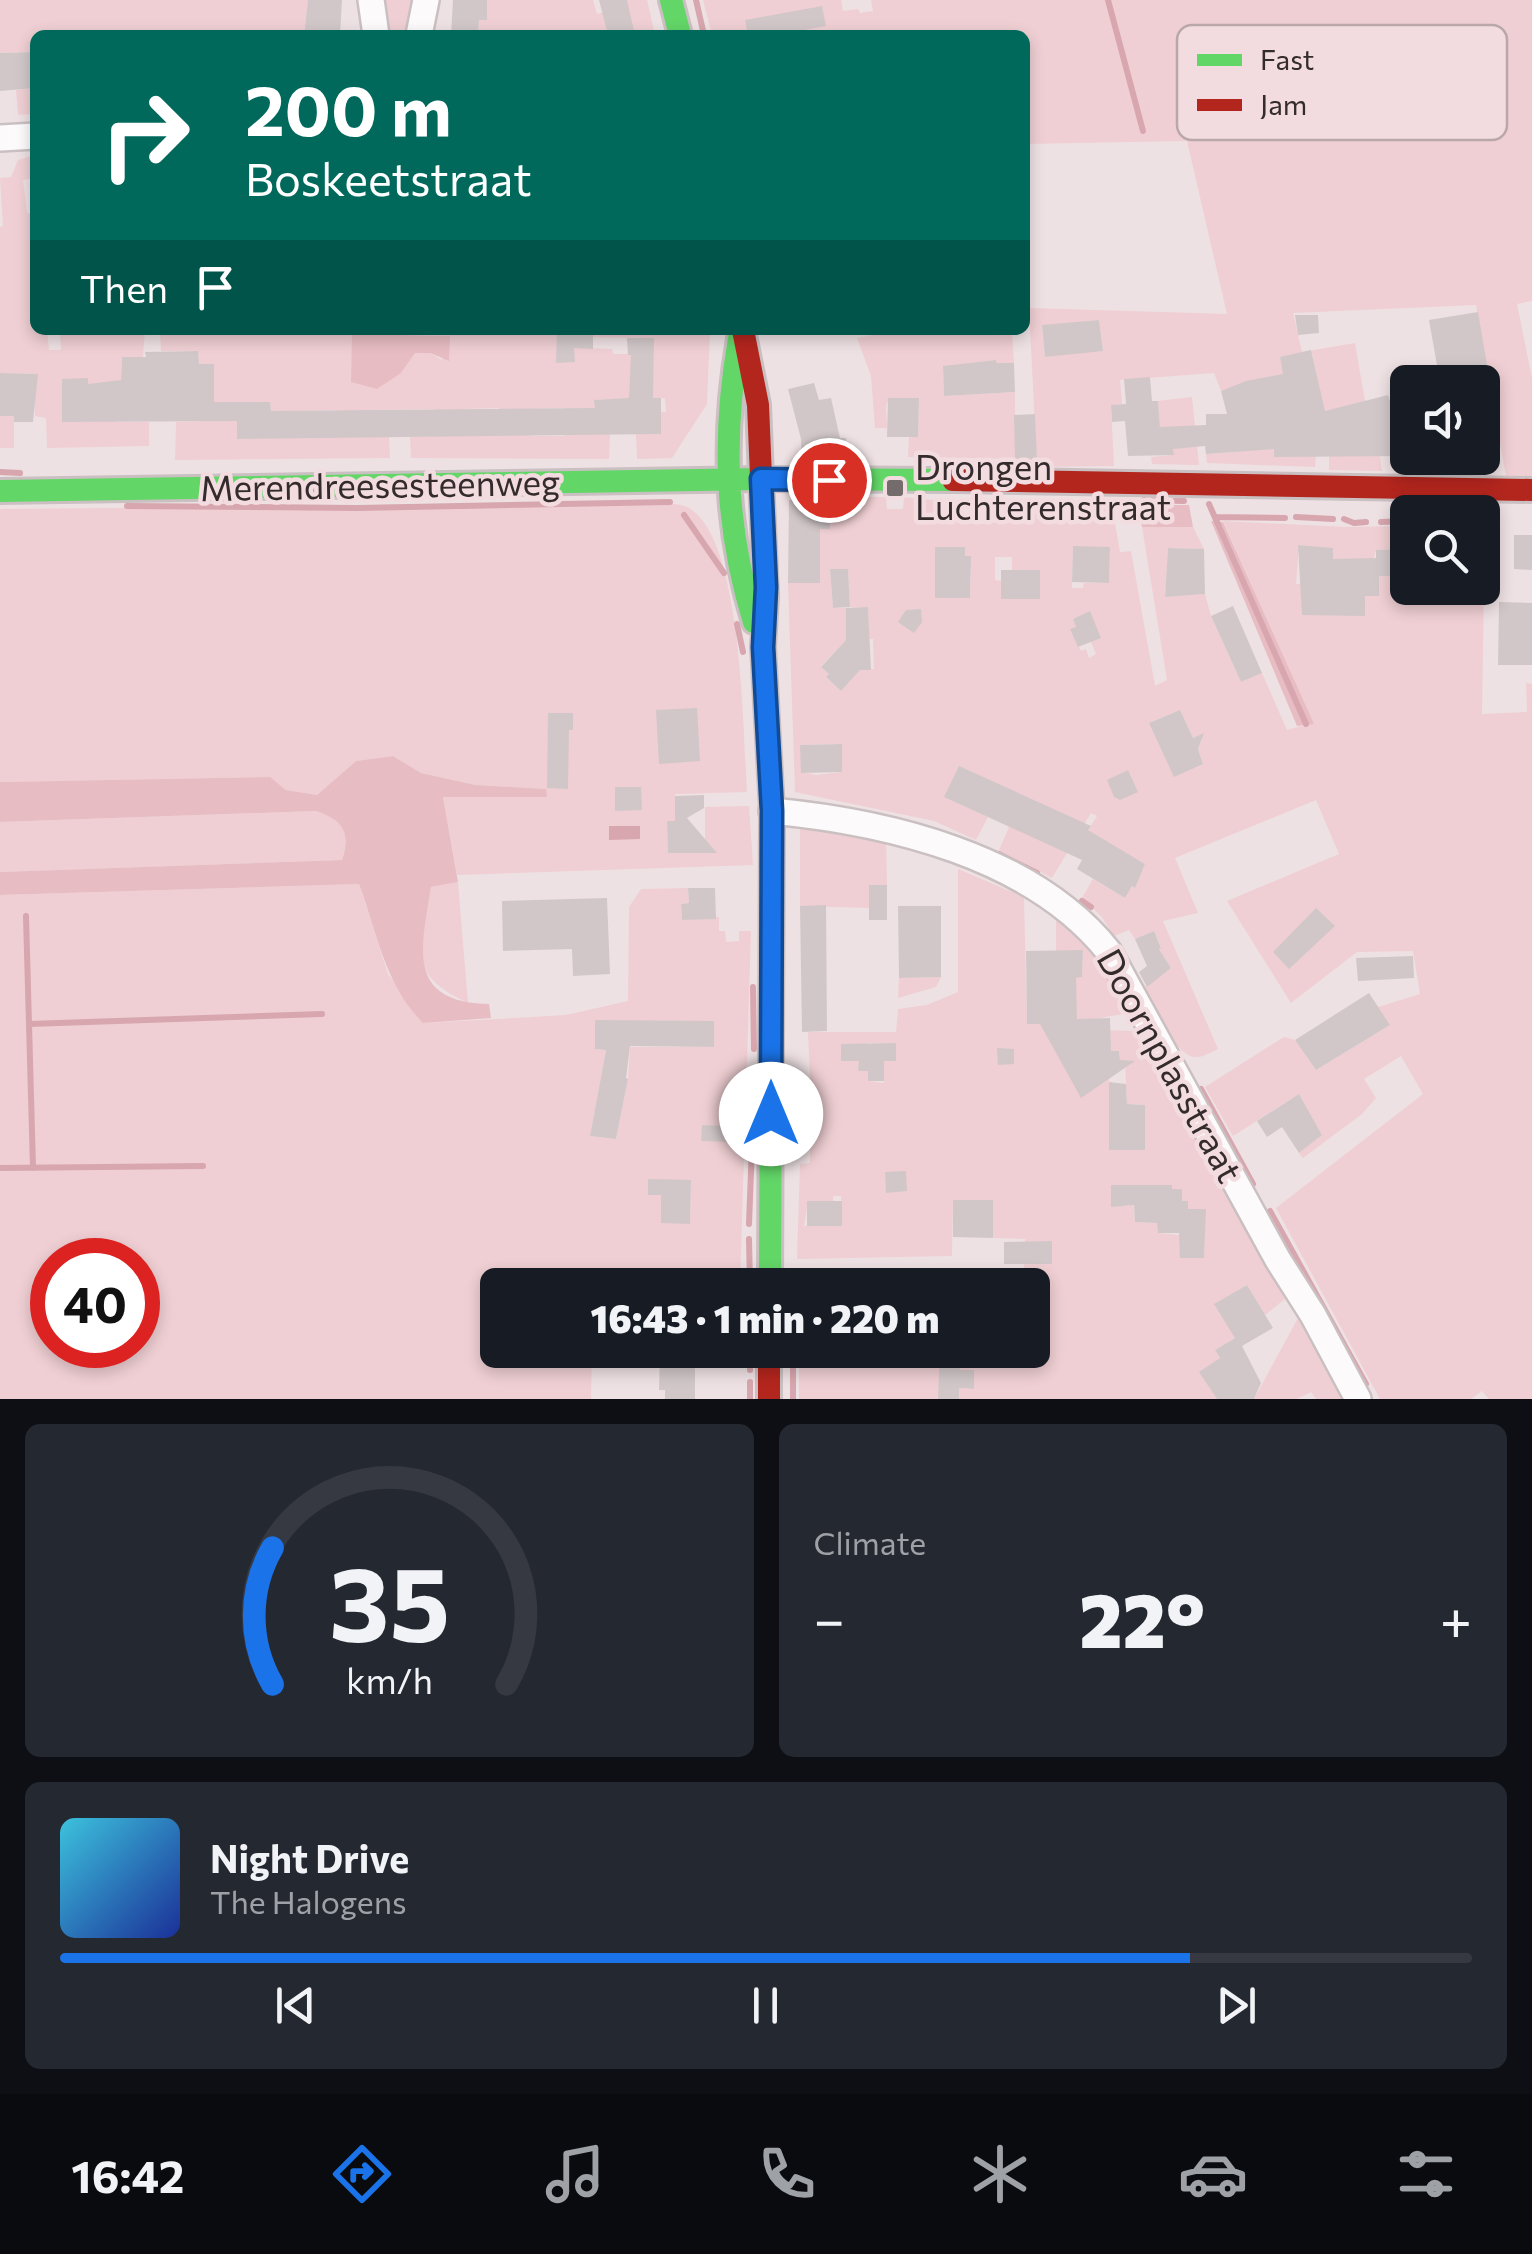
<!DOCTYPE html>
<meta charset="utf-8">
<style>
body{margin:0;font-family:Commissioner,sans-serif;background:#242831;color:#f1f3f6;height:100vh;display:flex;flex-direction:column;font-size:38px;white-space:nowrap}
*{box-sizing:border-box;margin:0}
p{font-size:32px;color:#9ea1a6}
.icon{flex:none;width:55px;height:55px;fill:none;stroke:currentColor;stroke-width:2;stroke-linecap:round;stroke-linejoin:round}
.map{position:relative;height:1399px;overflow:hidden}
.side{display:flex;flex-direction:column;gap:25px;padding:25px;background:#0d0f14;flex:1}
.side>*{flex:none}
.hud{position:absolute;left:30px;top:30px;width:1000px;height:305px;border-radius:15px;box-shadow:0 5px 15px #0003;background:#00695c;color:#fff;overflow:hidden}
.controls{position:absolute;left:1390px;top:365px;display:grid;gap:20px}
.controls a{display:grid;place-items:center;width:110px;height:110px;border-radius:15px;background:#171b24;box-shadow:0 5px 15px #0003;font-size:50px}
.speed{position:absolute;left:30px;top:1238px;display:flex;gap:20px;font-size:50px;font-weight:700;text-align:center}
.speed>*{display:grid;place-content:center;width:130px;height:130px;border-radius:50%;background:#171b24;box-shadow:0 5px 15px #0003;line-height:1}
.speed .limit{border:15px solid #d22;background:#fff;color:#111}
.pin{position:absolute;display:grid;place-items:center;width:85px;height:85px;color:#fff;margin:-42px;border:5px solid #fff;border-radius:50%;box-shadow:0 2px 10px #0007}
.me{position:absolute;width:110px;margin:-55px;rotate:0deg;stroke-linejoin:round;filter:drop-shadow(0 0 8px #0008)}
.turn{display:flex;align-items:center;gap:35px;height:210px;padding:0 50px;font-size:45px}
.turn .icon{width:130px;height:130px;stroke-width:2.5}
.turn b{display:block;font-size:70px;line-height:85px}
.then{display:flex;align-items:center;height:95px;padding:0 50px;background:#0003;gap:20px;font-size:38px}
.big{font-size:75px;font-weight:800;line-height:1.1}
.side .widget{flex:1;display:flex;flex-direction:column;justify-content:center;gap:15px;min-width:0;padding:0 35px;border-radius:15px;background:#242831}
.side .dial{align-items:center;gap:0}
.dial svg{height:260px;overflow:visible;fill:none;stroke:#363941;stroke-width:7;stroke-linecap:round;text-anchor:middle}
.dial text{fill:#f1f3f6;stroke:none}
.song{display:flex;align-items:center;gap:30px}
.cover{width:120px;height:120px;border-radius:15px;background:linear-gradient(135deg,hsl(190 70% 55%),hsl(230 70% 35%))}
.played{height:10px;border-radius:5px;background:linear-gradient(90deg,#1a73e8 80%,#363941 80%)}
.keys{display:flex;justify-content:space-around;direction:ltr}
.heat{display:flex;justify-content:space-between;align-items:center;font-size:55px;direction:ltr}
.side .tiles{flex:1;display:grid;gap:25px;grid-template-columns:1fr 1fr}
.widget:last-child{grid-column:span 2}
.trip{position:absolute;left:480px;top:1268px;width:570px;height:100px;border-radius:15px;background:#171b24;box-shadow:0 5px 15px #0003;font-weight:800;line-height:100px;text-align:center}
.tabs{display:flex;height:160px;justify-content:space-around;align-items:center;background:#090b0e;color:#9ea1a6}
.tabs .icon{width:70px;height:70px}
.tabs .on{color:#1a73e8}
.tabs b{font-size:45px;color:#f1f3f6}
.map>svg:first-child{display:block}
.green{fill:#efcfd3;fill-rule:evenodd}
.forest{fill:#e7bdc3}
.water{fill:#d8a6ae}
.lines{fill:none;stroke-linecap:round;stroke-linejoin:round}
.stream{stroke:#d8a6ae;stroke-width:6}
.building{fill:#d1c7c9}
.street-casing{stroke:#cac0c2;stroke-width:30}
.fast-casing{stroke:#cac0c2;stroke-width:28}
.jam-casing{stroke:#cac0c2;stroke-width:28}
.street{stroke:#fcfafb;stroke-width:25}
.fast{stroke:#63d668;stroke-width:22}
.jam{stroke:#b3261e;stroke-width:22}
.route-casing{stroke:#114b97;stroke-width:25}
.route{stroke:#1a73e8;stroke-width:18}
.poi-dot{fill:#746b6c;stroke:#f3dcdf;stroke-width:4}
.labels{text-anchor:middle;stroke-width:9;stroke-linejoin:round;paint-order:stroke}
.poi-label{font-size:35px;fill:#332b2c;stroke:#f3dcdf;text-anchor:start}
.street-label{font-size:35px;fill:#332b2c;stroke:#f3dcdf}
.key{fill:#f3dcdf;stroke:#b9a7a9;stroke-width:2.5}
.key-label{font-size:28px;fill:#332b2c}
</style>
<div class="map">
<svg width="1532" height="1399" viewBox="0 0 1532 1399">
<rect width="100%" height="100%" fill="#eee1e3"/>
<path class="green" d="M0,0H308L304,35H35V52L0,53Z
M380,0H416L408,35H386Z
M487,0H593L597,14L619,8L624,0H647L655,35H635L631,22L606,28L608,35H478L479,20H487Z
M703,0H841L843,11L858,9L860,13L873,11L871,0H1532V301L1517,304L1532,378V478L1506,477L1476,305L1293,313L1302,352L1355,343L1365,401L1325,415L1312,353L1280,357L1286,385L1316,456L1315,467L1207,463L1206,454L1237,452V386L1221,391L1214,373L1120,380L1122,404L1111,406L1114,466L1037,467L1029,308L1227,314L1187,141L1025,144V35H800L799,27L825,26L822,7L746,21L748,35H712ZM1099,320L1103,350L1045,357L1042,326Z
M35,88V114L18,115L16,90Z
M35,155V178L23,180L27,213H35V330H47L49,350H61L60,330H145L143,357H122L121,380L116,381V422H149V446L47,448L46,418L35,416V374L0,373V227L3,226L0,178L11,177L18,160ZM62,380L88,391L89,422H63Z
M160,330H710L707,404L672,458L637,459L636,434H661V412H666L665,398L595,400V434H610L609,459L411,458L410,436L434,409L367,410L389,437L390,458L175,460L176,422L212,421L211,378H214V365L199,364L198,351H161ZM352,334L450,336L442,360L430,353H414L401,373ZM579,337L653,338L652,354H613L612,349L580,348ZM239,402H270L273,438ZM499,408L500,435L464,436V409ZM564,408V436H529V409ZM337,410V437L296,431V411Z
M878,330H1012L1014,363H996L995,360L943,367L944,396L1015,392V459L908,457L909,437H918L919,399L889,398L886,406L887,428H875L871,376L857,338L878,334Z
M1192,397L1199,465L1152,464L1151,457L1173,455L1172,449L1184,447L1160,427L1158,401Z
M0,416H14V448H0Z
M1379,451L1382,471L1329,470V456Z
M830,497H886L887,509H903L904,497L963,503L962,520L982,524L1011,520L1027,508L1112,506L1120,552L1131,551L1155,686L1167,680L1142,527H1193L1204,549L1168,548L1165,597L1205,594L1211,616L1241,682L1262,673L1287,730L1313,723L1223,521L1346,527L1407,526L1408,588L1461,591V588H1482L1485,524L1482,714L1527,712L1526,683L1532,684V1399H1489L1482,1391L1471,1399H1380L1276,1208L1423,1094L1401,1056L1364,1079L1376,1098L1362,1114L1303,1158L1299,1153L1322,1135L1299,1094L1233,1136L1205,1087L1284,1037L1295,1040L1316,1070L1390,1025L1378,1007L1420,994L1413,951L1357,952L1291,1003L1227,901L1339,854L1316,800L1175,858L1198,913L1163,921L1218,1049C1211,1052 1203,1058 1195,1057C1176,1057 1153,1005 1143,989L1171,968L1159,949L1161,947L1154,931L1135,939L1129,930L1114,936L1101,916L1082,898L1093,879L1125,898L1132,886L1135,887L1145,864L1087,832L1097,816L1091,813L1052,878L999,850L1009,827L959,766L945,797L988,817L976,840L934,821L795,792L788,583L820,529H830ZM1299,545L1333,549V577L1312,584H1296ZM936,547H965V567L971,568L970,598H936ZM1073,547H1110L1109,583H1084L1083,588H1072ZM1405,549L1406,575L1379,576V595L1364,596L1376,550ZM995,557H1012V570H1040V599H1001V581L995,580ZM830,570H848L850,607L868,608L869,639H873L874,669L860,670L841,691L827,678L829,674L821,666L846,640V608H833ZM1090,612L1091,642L1096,654L1089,658L1086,649L1081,651L1074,637L1079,634L1073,619ZM1180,710L1193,738L1199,735L1202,739L1198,749L1203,764L1174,776L1151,722ZM842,744V772L816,775L801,772V745Z
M659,503C668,504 681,503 689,508C743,539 743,733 747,792L675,794V821L667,822L668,853H705V807L749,806L753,865L457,875L443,797H546V789L477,785L421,773L393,756L356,761L317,795L286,790L269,777L0,782V509Z
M316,811C344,820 350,831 342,860L0,872V822Z
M800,829L886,838L887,885H869V908L800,906Z
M958,869L1024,897L1027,1023H1065L1070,978L1082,977L1083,951H1056V914L1090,945L1129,1013L1094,1019V1030L1138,1031L1285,1299L1265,1315L1247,1285L1215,1304L1236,1337L1215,1350L1244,1399H959V1388L974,1389V1370H959L938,1399H799V1350L906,1353L907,1350H939V1362L959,1363L960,1350H1032V1285H798L797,1269L1024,1268L1025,1239L993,1238L953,1200L952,1256L797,1259L800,1164L810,1163L811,1099L808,1032H896L898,1009L927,1005L958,992ZM869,1043H896V1061H884V1083L869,1081L868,1071L859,1070V1047ZM1119,1051L1120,1060L1125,1061L1127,1104L1145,1105V1150L1110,1149L1109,1078L1056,1052ZM1111,1185L1157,1189L1158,1185H1171L1172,1189H1182V1201H1188V1209H1205L1204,1258H1180V1235L1158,1233L1157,1219L1153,1223L1135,1222L1133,1200L1129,1206H1111ZM833,1196H841L842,1226H804L808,1201H833Z
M458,882L468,1003C402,972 422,947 431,887Z
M359,884L388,974L424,1023L566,1015L628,1001L629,907L641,889L688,888L689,903L681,904L682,920L719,917V931H725L726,942L739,941V931H751L740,1285H498V1350H592L591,1399H0V895ZM595,1020L714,1047H630L628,1079L616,1139L590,1136L606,1050L595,1049ZM703,1125L731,1126L732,1133L738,1134V1140L702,1141ZM691,1180L690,1223H661V1195H648ZM52,1260H138V1345H52Z
M941,977L936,987L898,998L899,978Z
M1298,1318L1345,1399H1316L1311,1392L1297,1399H1254Z"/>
<path class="forest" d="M352,334L450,336L449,361L430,353H415L401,373L377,389L351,382Z
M1138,505H1189L1193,527H1142Z
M1211,521L1223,522L1314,724L1297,726Z
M393,756L421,773L476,785L546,789L547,797H443L458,882L431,887C422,946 404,1002 489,1004L491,1018L423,1023C385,985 377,933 359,884L0,895V872L342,860C351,832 343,820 316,811L0,822V782L270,777L286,790L317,795L356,761Z"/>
<path class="water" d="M609,826H640V839L609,840Z"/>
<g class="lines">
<path class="stream" d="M696,0L704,35
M1108,0L1143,131
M0,472L20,473
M1144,500L1184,501
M1209,504L1306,724
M127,506L357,508L670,502
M684,515L724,573
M1215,517L1285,518
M1296,517L1333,519
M1344,519L1354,523L1366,522
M1482,519H1484
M1381,522L1408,521
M737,624L743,652
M999,854L1037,873
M1082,901L1091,907
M26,916L33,1168
M753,987L754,1049
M29,1024L322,1014
M1201,1089L1253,1184
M0,1168L203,1166
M1270,1211L1366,1384
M749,1224L754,1091
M749,1239L750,1285
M793,1271L794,1285
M750,1370V1350
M750,1382V1399
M793,1399V1369"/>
</g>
<path class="building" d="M308,0H342L340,35H304Z
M453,0H487V20H479L478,35H451Z
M599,0H627L635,35H608Z
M822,6L826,26L799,31L800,35H748L745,20Z
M35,52V88L0,91V53Z
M1478,312L1490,382H1440L1429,320Z
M1295,315H1318L1319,333L1298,335Z
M1099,320L1103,351L1045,357L1042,325Z
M557,330H593V349L574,348L575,362L556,363Z
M627,338H654L653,398H661V434L237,439V421L62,422V379L88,378V384L121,380L122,357H146L145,352L198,351L199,364H214V402H270L271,411L595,408L594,400L629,398L631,355H628Z
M1311,350L1325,411L1388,395L1392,408L1402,407L1405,423H1408V456L1274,457V449L1206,454L1205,446L1173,449L1174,455L1128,456L1125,421L1112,422L1111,405L1126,404L1124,379L1150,377L1152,401H1158L1160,427L1206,425V414H1227L1221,391L1246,381L1283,374L1280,357Z
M996,360V363H1014L1015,392L944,396L943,366Z
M0,373L38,374L33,422H14V416H0Z
M814,383L819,400L831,398L840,438H846L845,458H802L801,439L788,389Z
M888,398H919L918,437H887Z
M1035,414L1037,460H1015L1014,415Z
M789,500L830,501V529H820V583H788Z
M1514,535H1532V570L1514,569Z
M1298,545L1333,548V559L1376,558V550L1406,549V576H1379V596H1365V616L1302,615Z
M1073,546L1110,547L1109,583L1072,582Z
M935,547H965V556H971L970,598H935Z
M1168,548L1204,549L1205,594L1165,597Z
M830,569H848L850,607L833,608Z
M1001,570H1040V599H1001Z
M1499,602L1532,603V665H1498Z
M1233,606L1262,673L1241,682L1211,616Z
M868,607L871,670H860L841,691L826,677L829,674L821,667L846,640V608Z
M921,609L922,622L914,633L898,622L906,610Z
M1090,611L1101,638L1078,647L1070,629L1076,627L1073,619Z
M697,708L700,761L659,764L656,710Z
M1180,710L1193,738L1204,733L1198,749L1203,764L1174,777L1149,723Z
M548,713H573V730H569L568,789L547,788Z
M842,744V772L801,773L800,745Z
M959,766L1091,826L1088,830L1145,864L1135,888L1132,886L1125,898L1077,869L1082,860L944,797Z
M1128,770L1138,792L1120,800L1114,797L1107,780Z
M615,787H641L642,810L615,811Z
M704,795V808L687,818L717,853H668L667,821H675V796Z
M869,885H887V920H869Z
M688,888H715L716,919L682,920L681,904L689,903Z
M607,898L610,974L573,976L572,949L503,951L502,901Z
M826,905L827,1031L802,1032L800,906Z
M898,906H941V977L899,978Z
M1316,908L1335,926L1289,969L1273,952Z
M1154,931L1161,948L1159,949L1171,968L1147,987L1139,972L1147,966L1135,939Z
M1083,950L1082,977L1076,978L1077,1019L1110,1018L1111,1051H1119L1120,1060L1135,1061L1081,1098L1040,1024H1027L1026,951Z
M1413,956L1414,978L1358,981L1356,958Z
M1369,993L1390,1025L1316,1070L1295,1040Z
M595,1020L714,1021V1047L630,1046L626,1078L628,1079L616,1139L590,1136L606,1050L595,1049Z
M896,1043V1061H884V1081H868V1071H858L859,1061H841V1044Z
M997,1048L1014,1049V1064L998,1065Z
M1109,1082L1126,1084L1127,1104L1145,1105V1150H1109Z
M1299,1094L1322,1135L1299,1153L1282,1127L1267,1137L1257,1121Z
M702,1125L732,1126L731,1142L701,1141Z
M906,1171L907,1191L886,1193L885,1172Z
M648,1179L691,1180L690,1224L661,1223V1195H648Z
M1111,1185H1172V1189H1182V1201H1188V1209H1206L1204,1258H1180L1179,1233H1158L1157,1223L1135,1222L1134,1205L1111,1207Z
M953,1200H993V1238L953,1237Z
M807,1201H842V1226H807Z
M1052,1241V1264H1004V1242Z
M1247,1285L1273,1328L1242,1346L1261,1383L1254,1399H1217L1199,1372L1220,1358L1215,1350L1235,1338L1214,1304Z
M660,1350H695V1399H665V1390H659Z
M940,1350H960V1370H974V1389L959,1388V1399H938Z"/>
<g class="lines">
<g class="street-casing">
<path id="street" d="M371,0L376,35
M419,35L426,0
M0,138L35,136
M772,811C888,822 1033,856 1109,952L1278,1260L1313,1315L1358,1399"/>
</g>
<g class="fast-casing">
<path id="fast" d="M671,0L680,35
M739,339C722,436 725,528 754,622
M0,491L761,479L953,480
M766,596L763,647L772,811L770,1285"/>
</g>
<g class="jam-casing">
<path id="jam" d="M743,330L758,405L766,596
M953,480L1532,490
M769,1350V1399"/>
</g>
<use href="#street" class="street"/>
<use href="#fast" class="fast"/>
<use href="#jam" class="jam"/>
</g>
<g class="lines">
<g class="route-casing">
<path id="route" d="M771,1114L772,811L763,647L766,587L761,479L829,480"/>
</g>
<use href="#route" class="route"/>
</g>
<rect class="poi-dot" x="885" y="478" width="20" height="20" rx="5"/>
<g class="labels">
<g class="poi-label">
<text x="915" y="480">Drongen<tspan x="915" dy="40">Luchterenstraat</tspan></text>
</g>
<g class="street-label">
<text transform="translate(380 486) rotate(-1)" y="12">Merendreesesteenweg</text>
<text transform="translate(1169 1066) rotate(61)" y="12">Doornplasstraat</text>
</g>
</g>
<rect x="1177" y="25" width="330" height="115" rx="15" class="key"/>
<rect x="1197" y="54" width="45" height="12" fill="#63d668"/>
<rect x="1197" y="99" width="45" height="12" fill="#b3261e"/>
<g class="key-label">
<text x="1260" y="70">Fast</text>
<text x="1260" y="115">Jam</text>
</g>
</svg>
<div class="controls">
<a><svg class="icon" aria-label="sound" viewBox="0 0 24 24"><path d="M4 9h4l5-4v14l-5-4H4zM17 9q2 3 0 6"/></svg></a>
<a><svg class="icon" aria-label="search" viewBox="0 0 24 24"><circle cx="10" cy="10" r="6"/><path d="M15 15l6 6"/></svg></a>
</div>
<div class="speed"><div class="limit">40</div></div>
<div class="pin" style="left:829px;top:480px;background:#d93025"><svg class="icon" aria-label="arrive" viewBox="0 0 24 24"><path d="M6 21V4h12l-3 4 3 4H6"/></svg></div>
<svg class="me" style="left:771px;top:1114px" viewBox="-20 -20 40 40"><circle r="19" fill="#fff"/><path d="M0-13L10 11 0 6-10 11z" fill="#1a73e8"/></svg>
<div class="trip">16:43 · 1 min · 220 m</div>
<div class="hud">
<div class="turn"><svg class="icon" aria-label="right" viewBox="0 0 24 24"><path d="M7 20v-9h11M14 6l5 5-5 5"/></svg><div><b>200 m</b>Boskeetstraat</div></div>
<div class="then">Then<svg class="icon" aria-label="arrive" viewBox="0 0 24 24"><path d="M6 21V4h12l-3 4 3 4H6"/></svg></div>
</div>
</div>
<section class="side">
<div class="tiles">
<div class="widget dial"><svg viewBox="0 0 100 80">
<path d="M14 69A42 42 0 1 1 86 69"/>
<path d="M14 69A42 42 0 0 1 14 27" stroke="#1a73e8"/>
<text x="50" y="56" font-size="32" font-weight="700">35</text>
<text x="50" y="72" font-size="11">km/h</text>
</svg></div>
<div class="widget"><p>Climate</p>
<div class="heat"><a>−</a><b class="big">22°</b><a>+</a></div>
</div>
<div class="widget">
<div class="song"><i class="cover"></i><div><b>Night Drive</b><p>The Halogens</p></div></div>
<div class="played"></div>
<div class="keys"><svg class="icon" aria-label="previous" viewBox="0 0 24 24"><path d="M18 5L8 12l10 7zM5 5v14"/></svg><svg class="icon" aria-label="pause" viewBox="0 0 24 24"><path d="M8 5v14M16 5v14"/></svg><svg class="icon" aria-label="next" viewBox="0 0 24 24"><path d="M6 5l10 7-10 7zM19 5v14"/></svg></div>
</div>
</div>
</section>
<nav class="tabs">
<b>16:42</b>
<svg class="icon on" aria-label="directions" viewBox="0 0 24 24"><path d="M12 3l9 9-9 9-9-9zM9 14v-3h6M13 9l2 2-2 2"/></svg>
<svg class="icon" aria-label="music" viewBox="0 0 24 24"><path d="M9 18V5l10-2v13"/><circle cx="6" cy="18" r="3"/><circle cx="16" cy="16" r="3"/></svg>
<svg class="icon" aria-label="phone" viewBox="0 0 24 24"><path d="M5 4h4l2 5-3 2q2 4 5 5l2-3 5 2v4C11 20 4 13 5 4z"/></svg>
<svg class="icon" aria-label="climate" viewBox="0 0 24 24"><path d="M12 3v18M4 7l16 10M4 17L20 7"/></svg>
<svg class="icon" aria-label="car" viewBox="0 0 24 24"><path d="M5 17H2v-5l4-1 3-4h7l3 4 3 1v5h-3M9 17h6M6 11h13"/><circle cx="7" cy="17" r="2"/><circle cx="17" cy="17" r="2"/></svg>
<svg class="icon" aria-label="filters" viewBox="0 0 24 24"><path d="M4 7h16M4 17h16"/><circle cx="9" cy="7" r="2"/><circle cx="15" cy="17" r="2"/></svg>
</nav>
